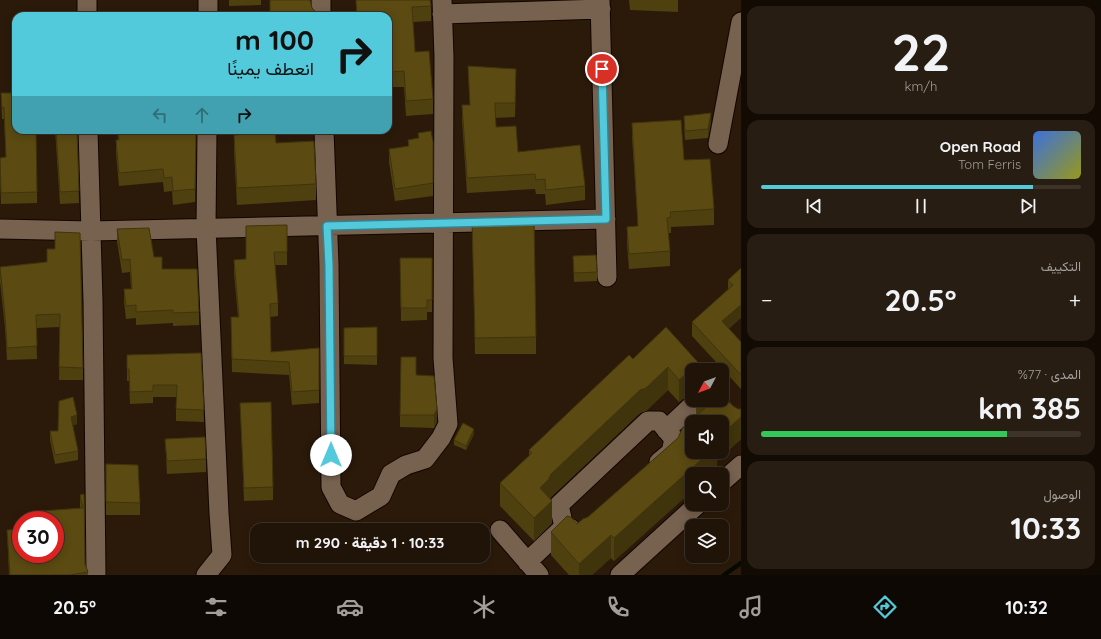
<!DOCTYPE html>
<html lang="ar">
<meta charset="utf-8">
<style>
body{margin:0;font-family:Quicksand,Vazirmatn,sans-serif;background:#281d12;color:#f1f3f6;direction:rtl;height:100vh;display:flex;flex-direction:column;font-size:15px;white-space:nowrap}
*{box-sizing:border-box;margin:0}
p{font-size:13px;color:#a29e9c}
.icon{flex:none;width:22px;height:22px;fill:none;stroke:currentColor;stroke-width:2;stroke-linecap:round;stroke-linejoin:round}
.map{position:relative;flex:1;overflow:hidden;direction:ltr}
.side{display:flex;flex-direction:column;gap:6px;padding:6px;background:#120b04;width:360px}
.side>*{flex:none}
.banner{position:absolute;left:12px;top:12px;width:380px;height:122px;border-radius:12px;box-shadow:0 2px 10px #0003,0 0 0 1px #3d3329;direction:rtl;background:#53cadc;color:#111;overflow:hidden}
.needle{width:26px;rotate:229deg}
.controls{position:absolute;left:685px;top:363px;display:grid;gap:8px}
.controls a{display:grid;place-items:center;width:44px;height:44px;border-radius:8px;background:#201408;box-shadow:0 2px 10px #0003,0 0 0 1px #3d3329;font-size:20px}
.speed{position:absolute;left:12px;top:511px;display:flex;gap:8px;font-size:20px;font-weight:700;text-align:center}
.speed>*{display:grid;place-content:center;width:52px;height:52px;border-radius:50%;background:#201408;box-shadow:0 2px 10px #0003,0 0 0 1px #3d3329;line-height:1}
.speed .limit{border:6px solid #d22;background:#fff;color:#111}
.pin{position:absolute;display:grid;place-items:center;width:34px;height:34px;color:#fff;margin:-17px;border:2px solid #fff;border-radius:50%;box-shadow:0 1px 4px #0007}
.me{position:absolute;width:44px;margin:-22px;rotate:0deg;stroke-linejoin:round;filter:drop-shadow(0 0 3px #0008)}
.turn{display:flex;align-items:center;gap:14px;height:84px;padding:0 12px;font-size:18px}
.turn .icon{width:52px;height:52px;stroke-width:2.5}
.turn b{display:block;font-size:28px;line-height:34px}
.lanes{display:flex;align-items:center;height:38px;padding:0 12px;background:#0003;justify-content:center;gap:20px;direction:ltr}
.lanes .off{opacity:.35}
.big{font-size:30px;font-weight:800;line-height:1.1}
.side .tile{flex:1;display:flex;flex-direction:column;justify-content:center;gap:6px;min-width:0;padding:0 14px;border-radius:12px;background:#281d12}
.side .dial{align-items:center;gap:0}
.dial b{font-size:52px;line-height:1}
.song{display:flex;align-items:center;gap:12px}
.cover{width:48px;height:48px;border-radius:6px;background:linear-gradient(135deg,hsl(220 70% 55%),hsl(60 70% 35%))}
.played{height:4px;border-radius:2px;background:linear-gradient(90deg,#53cadc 85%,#3d3329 85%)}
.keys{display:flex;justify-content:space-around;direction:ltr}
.heat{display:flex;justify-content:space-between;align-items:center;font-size:22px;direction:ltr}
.charge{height:6px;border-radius:3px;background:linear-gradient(90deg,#34c759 77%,#3d3329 0)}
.trip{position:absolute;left:250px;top:523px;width:240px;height:40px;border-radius:12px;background:#201408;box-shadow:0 2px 10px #0003,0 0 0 1px #3d3329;font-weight:800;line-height:40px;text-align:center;direction:rtl}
.tabs{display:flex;height:64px;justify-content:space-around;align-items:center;background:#0d0803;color:#a29e9c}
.tabs .icon{width:28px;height:28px}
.tabs .selected{color:#53cadc}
.tabs b{font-size:18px;color:#f1f3f6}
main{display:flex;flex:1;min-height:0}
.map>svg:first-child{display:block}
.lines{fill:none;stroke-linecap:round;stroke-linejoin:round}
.stream{stroke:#050900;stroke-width:4.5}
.minor-casing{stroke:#130500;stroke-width:21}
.minor{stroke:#77614f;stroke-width:19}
.wall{fill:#4e400f}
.shaded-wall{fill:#40340c}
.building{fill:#5b4a11;stroke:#40340c}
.route-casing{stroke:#36838f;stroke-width:10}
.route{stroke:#53cadc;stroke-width:7}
</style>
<main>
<section class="side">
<div class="tile dial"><b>22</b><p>km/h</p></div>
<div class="tile">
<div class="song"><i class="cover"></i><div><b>Open Road</b><p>Tom Ferris</p></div></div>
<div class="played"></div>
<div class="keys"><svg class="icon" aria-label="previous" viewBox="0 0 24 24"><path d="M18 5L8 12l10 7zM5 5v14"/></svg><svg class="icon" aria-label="pause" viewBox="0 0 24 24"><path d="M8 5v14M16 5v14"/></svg><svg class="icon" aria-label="next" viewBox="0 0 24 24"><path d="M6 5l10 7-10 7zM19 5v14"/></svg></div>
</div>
<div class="tile"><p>التكييف</p>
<div class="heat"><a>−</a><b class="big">20.5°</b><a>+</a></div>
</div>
<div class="tile"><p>المدى · 77%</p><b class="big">385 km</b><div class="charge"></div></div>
<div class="tile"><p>الوصول</p><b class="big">10:33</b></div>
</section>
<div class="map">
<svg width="741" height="575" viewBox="0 0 741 575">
<rect width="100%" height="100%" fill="#2b1a0a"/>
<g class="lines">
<path class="stream" d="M724,575L741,563"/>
<g class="minor-casing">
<path id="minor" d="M321,0V16
M600,0L607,277
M442,14L601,9
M87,16V0
M208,16V0
M88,130L93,301L96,575
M324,130L329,265L331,487L340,504L356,511L381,496L391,474L406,465L425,459L441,438L448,424L443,358L444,57L442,0
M718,144L741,22
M0,229L91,231L606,219
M666,430L698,400
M722,482L741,465
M564,527L559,505L648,421H659L674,439L671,452L659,462
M500,530L539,575
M527,562L564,527L570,528
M206,575L222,555L219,513L206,228L207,130
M620,575L698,504"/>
</g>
<use href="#minor" class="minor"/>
</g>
<path class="wall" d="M229,0H261V5L229,6Z
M356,0L431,6V21L413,22L415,52L433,99V114L406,116L404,87H392L391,74H388V16H356Z
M629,0H678V12L630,10Z
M468,66L516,83L515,117L495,118L496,127L518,152L585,186V200L546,205L545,194H536L535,189L467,193L462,120V105H470Z
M1,93L37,192V203L1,204L0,169L6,157L4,119H2Z
M684,116L711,122L708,138L685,140L684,125Z
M632,123L684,160L714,209V225L671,227V233H668L670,251V266L629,269L627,243V227L638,226L632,138Z
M55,130H77L79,203L60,204Z
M117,130H196L195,202L173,205L172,191L164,192L163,182L119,186L116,153V140H118Z
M418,133L433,142V196L395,201L389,162V149L408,147V140L418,138Z
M234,135L276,143L316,184V200L237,205L234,151Z
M472,220L536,337V354H475Z
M287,225V265H275L278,303V316L270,317L271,352L319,348V403L292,405L289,375L232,372L231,317H238L234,273V260L246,259Z
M117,229L154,257L162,269L199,312V325L173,326V323L136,325V318L126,319L124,302V289H131L130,272L122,273L117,241Z
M573,256L597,272V281L574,282Z
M400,258H432V312H427V320L401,321Z
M47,262L83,368V380H59L60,327L36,328L37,359L7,360L5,328L0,281V267Z
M741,268L729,329L741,342V389L692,336V322L728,290V280Z
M377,327V365L344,364V328Z
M666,327L704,369V370H692V392L679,402L668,390L646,411L640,413L551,497L550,499L552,523L534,541L500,506V483L529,456V450L633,359Z
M201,353L204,422L176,421V397H153V403L130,404L129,381H127V355Z
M416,375L437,422L434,428L400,427V415Z
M696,400H722L738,409H741V439L717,461V468L710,474H692V491L614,561L611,558L592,575H569L551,555V532L577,524L588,517L678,438L696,416Z
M59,401L77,424L73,425L78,451V460L55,464L50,440V431H58Z
M240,403L273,487V500L244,501Z
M474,434L466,450L454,445V440Z
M165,439L206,459V472L167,474Z
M106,464L140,503V515H106Z
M84,494L85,564L88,572V575H9L7,530L21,554L55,520H41V511L80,508V495Z"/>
<path class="shaded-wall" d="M711,113V122L708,138V129Z
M741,305V318L722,335V321Z
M668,367V390L646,411L640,413L551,497L548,503L540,488L551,474L640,390Z
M695,367V370H692V392L679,402V380Z
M437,409V422L434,428V415Z
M77,415V424L71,426V417Z
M741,417V439L717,461V468L710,474H692V491L614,561V538L710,452H722V434Z
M474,429V434L466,450V446Z
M552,501V523L534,541V518Z
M611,535V558L592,575H579V564Z"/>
<path class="building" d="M270,0H310L312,8L316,12V16H270Z
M356,0H430L431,6L412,7L415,52L429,51L433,99L406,101L404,71L392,72L391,59H388V16H357Z
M468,66L516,69L515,103H495L496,127L516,126L518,152L580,145L585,186L546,190L545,179L536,180L535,174L467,178L462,105H470Z
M1,93H16V130H36L37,192L1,193L0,158L6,157L4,107L2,108Z
M711,113L708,129L685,131L684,116Z
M681,120L684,160L710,159L714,209L670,212L671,217L667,218L670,251L629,254L627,227L638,226L632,123Z
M56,130H77L79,191L60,192Z
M118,130H196L195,189L173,191L172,177L164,178L163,169L119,173L116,140H119Z
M431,131L433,142V183L395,189L389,149L409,146L408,140L419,138L418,133Z
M275,132L276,143L314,141L316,184L237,188L234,135Z
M534,219L536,337L475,338L472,220Z
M287,225V252H274L278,303L270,304L271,352L319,348V390L292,392L289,362L232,359L231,317H239L234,260L246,259V226Z
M149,228L154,257H162V269H197L199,312L173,313V310L136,312V305L126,306L124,289H132L130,259L122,260L117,229Z
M55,232L80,233L83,368L59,367L60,314L36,315L37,346L7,348L5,316L0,267L47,262V249H55Z
M596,255L597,272L574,273L573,256Z
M400,258H432V300H427V308H401Z
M741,268V305L722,321L741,342V375L692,322L733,285L728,280Z
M377,327V356H344V328Z
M666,327L704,369L701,367H695L679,380L668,367L646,388L640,390L551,474L548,480L540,488L552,501L534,518L500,483L532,453L529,450L629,355L633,359Z
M201,353L204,410L176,409L177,385H153V391L130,392L129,369H127V355Z
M401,357H416V375L434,376L437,409L434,415H400Z
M722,394L733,406L738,409H741V417L722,434V422H692V452H710L614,538L611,535L579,564L551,532L567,516L571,517L577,524L583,519L588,517L678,438L682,429L707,406L702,400H722Z
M73,397L77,415L71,417L78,451L55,455L50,431H58L59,401Z
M271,402L273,487L244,488L240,403Z
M463,423L474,429L466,446L454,440Z
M205,437L206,459L167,461L165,439Z
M106,464L138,465L140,503L106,502Z
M84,494L85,564L88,572L70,575H10L7,530L21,529V554H55V520H43L41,511L83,508L80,495Z"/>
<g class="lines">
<g class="route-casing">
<path id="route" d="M331,455L329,265L327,226L606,219L602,69"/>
</g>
<use href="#route" class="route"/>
</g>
</svg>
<div class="controls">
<a><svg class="needle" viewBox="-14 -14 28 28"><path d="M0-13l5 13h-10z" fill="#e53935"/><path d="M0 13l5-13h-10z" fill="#a29e9c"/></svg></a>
<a><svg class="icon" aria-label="sound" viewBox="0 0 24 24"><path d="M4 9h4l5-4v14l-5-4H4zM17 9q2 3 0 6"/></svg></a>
<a><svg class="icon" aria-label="search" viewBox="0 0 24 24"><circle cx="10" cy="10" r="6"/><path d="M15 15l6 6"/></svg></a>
<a><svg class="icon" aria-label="layers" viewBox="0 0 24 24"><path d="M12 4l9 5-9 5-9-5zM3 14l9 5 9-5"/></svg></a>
</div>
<div class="speed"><div class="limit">30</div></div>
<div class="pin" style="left:602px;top:69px;background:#d93025"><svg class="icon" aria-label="arrive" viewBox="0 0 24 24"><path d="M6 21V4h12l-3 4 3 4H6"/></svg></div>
<svg class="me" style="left:331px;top:455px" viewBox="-20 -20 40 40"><circle r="19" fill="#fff"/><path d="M0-13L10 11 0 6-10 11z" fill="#53cadc"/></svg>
<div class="trip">10:33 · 1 دقيقة · 290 m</div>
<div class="banner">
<div class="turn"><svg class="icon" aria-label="right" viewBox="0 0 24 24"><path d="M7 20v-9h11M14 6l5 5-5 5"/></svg><div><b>100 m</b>انعطف يمينًا</div></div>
<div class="lanes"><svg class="icon off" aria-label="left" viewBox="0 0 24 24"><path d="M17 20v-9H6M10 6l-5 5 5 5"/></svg><svg class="icon off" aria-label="ahead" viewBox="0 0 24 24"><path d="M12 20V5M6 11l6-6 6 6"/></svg><svg class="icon" aria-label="right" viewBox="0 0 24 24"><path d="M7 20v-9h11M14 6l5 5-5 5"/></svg></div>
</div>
</div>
</main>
<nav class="tabs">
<b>10:32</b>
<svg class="icon selected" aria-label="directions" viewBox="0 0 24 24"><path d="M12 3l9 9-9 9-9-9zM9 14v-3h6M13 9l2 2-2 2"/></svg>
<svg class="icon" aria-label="music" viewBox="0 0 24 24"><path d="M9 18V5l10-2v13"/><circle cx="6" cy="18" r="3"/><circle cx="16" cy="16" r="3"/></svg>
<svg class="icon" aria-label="phone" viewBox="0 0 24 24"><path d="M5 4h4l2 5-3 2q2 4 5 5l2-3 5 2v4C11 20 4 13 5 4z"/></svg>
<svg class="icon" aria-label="climate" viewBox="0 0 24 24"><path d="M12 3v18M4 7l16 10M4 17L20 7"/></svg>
<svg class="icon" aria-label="car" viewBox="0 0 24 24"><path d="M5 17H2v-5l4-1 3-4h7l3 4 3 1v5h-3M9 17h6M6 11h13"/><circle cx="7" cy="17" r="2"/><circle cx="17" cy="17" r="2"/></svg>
<svg class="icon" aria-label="filters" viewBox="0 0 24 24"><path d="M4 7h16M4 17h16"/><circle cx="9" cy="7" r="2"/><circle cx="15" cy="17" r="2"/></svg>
<b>20.5°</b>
</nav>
